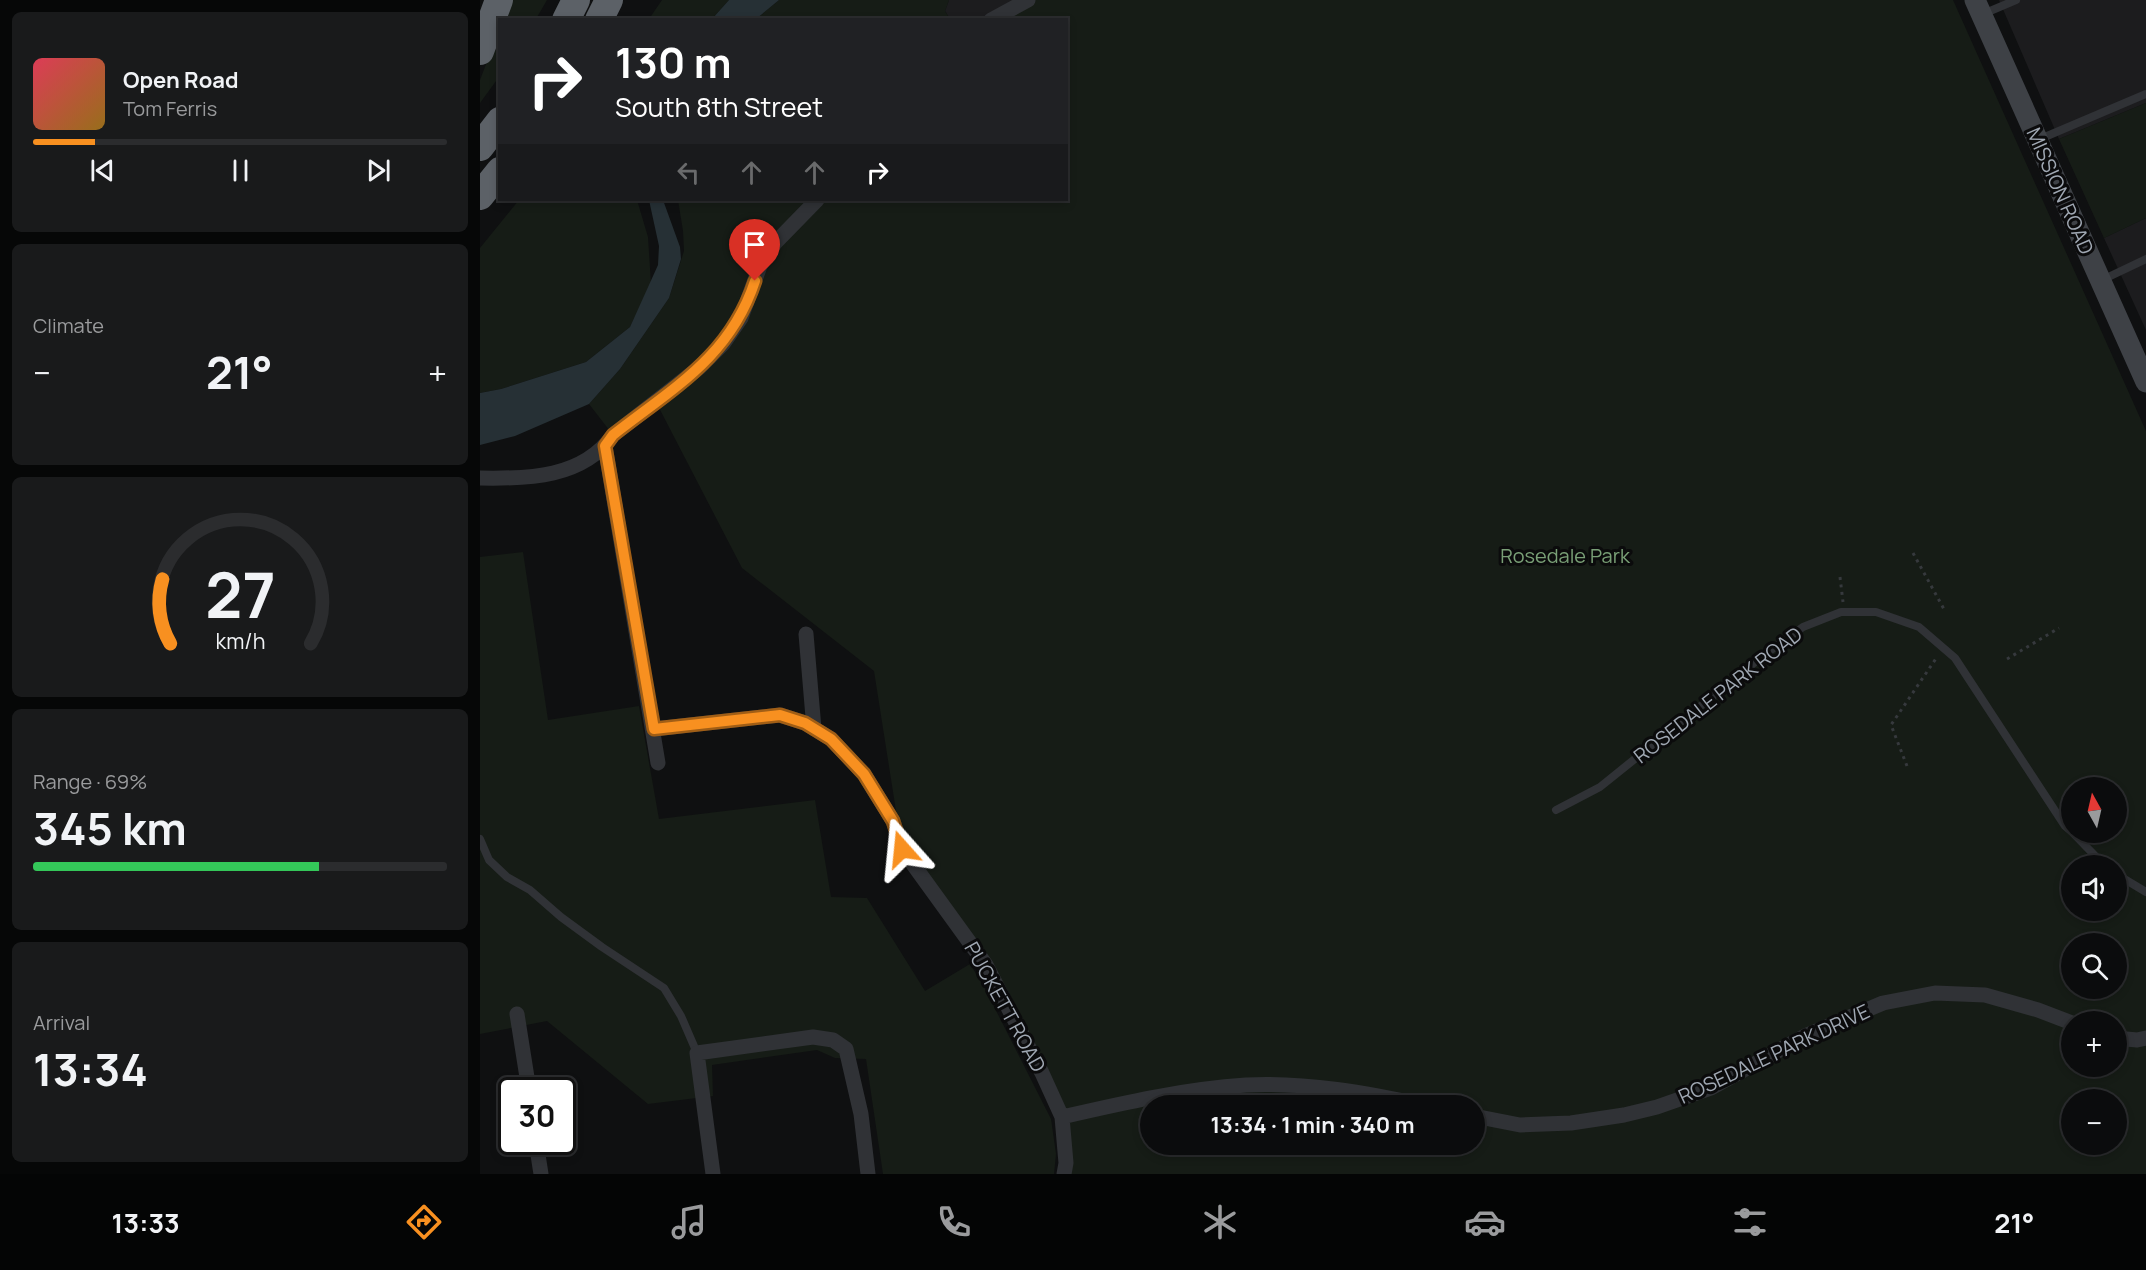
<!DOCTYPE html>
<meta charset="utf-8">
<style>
body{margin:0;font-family:Manrope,sans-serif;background:#191a1b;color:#f1f3f6;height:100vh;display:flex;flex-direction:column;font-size:22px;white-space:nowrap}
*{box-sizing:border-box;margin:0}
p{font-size:20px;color:#9a9b9d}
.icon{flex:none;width:33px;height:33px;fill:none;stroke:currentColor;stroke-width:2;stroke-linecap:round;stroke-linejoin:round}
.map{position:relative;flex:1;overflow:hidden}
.drawer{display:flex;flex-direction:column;gap:12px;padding:12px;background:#060707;width:480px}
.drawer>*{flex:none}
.hud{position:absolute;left:18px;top:18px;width:570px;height:183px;border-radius:0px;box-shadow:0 3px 9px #0003,0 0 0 2px #2b2c2e;background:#202124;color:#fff;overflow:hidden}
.needle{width:39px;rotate:352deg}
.controls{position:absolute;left:1581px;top:777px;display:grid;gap:12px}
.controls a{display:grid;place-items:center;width:66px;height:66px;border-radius:50%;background:#0b0c0d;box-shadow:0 3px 9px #0003,0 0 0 2px #2b2c2e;font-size:30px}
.speed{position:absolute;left:18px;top:1077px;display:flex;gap:12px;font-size:30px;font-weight:700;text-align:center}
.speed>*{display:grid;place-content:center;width:78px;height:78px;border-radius:50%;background:#0b0c0d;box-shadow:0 3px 9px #0003,0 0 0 2px #2b2c2e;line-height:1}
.speed .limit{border:3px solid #111;border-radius:9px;background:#fff;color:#111}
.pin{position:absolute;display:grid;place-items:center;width:51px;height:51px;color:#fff;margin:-62px -26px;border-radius:50% 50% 50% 0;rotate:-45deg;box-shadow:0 0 6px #0007}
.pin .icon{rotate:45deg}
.me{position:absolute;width:66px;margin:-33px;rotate:342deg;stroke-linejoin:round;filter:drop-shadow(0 0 4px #0008)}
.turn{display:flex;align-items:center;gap:21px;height:126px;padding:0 18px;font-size:27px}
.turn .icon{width:78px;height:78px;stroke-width:2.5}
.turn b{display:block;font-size:42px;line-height:51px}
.lanes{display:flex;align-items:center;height:57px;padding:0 18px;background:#0003;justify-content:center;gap:30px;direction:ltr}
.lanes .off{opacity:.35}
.big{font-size:45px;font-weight:700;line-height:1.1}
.drawer .tile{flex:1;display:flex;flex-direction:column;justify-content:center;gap:9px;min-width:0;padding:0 21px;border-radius:9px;background:#191a1b}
.drawer .dial{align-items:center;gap:0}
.dial svg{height:156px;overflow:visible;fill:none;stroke:#2b2c2e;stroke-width:7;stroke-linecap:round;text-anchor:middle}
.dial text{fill:#f1f3f6;stroke:none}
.song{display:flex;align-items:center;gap:18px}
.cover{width:72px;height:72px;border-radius:9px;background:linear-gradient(135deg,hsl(350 70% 55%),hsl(40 70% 35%))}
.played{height:6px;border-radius:3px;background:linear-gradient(90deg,#f89020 15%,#2b2c2e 15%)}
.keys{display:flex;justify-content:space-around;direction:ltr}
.heat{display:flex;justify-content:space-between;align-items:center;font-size:33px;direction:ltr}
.charge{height:9px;border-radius:4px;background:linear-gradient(90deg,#34c759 69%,#2b2c2e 0)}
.trip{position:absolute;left:660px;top:1095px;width:345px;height:60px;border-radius:30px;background:#0b0c0d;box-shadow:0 3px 9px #0003,0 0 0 2px #2b2c2e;font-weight:700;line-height:60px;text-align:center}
.tabs{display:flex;height:96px;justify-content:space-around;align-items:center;background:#040505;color:#9a9b9d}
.tabs .icon{width:42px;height:42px}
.tabs .selected{color:#f89020}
.tabs b{font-size:27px;color:#f1f3f6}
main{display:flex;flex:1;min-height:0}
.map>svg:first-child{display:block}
.built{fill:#1c1c1e}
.green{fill:#161c16;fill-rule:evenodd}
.water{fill:#263035}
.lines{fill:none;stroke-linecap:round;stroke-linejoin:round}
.path{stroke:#36393d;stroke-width:3;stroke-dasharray:3 4.5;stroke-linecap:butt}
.service{stroke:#303236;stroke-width:8}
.minor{stroke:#303236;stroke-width:15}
.secondary{stroke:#3e4146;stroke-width:21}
.motorway{stroke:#5c6167;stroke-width:28}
.route-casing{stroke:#a15e15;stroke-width:15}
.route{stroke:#f89020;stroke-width:10}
.labels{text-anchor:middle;stroke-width:6;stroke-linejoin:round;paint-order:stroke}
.street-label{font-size:20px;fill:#a0a8b3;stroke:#0b0b0c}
.park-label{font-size:20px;fill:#799f76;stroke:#0b0b0c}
</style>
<main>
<section class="drawer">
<div class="tile">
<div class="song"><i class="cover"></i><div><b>Open Road</b><p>Tom Ferris</p></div></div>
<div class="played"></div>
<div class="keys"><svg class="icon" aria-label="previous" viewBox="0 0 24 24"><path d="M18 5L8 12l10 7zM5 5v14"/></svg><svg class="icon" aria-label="pause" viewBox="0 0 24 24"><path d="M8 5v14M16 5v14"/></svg><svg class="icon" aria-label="next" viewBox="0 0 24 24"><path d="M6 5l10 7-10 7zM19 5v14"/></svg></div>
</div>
<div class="tile"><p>Climate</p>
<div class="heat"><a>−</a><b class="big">21°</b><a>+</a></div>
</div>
<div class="tile dial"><svg viewBox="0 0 100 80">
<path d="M14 69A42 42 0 1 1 86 69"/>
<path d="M14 69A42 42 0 0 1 10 36" stroke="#f89020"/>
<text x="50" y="56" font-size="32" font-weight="700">27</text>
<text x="50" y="72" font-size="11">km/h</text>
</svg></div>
<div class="tile"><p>Range · 69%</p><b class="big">345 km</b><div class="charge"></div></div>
<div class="tile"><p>Arrival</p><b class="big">13:34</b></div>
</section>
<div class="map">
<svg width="1666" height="1174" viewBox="0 0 1666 1174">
<rect width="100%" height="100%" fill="#0f1011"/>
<path class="built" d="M469,0H562L532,19H470L465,11Z
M1519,0H1666V103L1579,139Z
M1666,218V330L1624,238Z"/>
<path class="green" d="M31,0H67L56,19L23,20Z
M182,0H249L232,19H169Z
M299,0H469L465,11L470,19H276Z
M548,0H1473L1666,431V1174H584L582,1117L506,965L422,849L394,671L262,568L176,402L133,435L109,404L140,369L189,298L204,251L203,231L198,200H586V20L511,19ZM1592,788H1636V832H1592ZM1592,866H1636V910H1592ZM1592,944H1636V988H1592ZM1592,1022H1636V1066H1592ZM1592,1100H1636V1144H1592ZM670,1106H994V1144H670Z
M19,30V77L0,103V80Z
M1666,103V218L1624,238L1579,139Z
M39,200H157L168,237L171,284L150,327L106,362L21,389L0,393V248Z
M43,552L68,720L159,706L179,819L335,800L351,897L387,898L445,991L490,964L503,985L571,1119L576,1154L574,1174H403L386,1059L355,1058L337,1050L232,1065L233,1096L168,1104L67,1021L0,1034V557Z"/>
<path class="water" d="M249,0H299L276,19H232Z
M169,200H183L200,247L201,259L189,298L140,369L109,404L35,436L0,445V393L21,389L106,362L150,327L178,265L179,246Z"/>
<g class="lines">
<path class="path" d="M1433,553L1465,611
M1360,577L1363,602
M1527,659L1579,628
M1427,766L1411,725L1457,657"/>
<path class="service" d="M1503,14L1536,0
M1560,139L1666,94
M1622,280L1666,259
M1076,810L1120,787L1284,655L1323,627L1361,612H1396L1439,627L1475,658L1585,826L1592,832
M1592,832L1625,866
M0,839L9,860L27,877L50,890L81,917L122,947L184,988L201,1016L217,1053
M1636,874L1666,892"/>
<path class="minor" d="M511,20L548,0
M125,446L178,763
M0,478C48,479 103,478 133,435L220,367L243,344L261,318L280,266L295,243L337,200
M326,634L334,729
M174,729L300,715L325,723L351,739L384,774L413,821L422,849L506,965L562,1073L582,1117L586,1163L584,1174
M37,1014L49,1090
M1636,1038L1657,1040L1666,1038
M994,1116L1040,1125L1091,1123L1144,1115L1177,1107L1231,1088L1325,1036L1403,1003L1455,993L1505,995L1558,1010L1592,1023
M582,1117C643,1103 704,1089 766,1085C827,1082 887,1093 947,1106
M56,1142L61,1174
M233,1174L217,1053L333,1037L353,1040L366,1049L381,1114L388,1174"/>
<path class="secondary" d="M1495,0L1666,382"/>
<path class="motorway" d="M86,20L96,0
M119,20L129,0
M0,51L19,0
M0,147L20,121
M0,196L20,171"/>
</g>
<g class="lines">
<g class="route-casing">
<path id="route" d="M275,281C250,357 193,388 133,435L125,446L174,729L300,715L325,723L351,739L384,774L413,821L422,849"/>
</g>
<use href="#route" class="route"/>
</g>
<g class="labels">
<g class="street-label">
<text transform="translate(1580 191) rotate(66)" y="7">MISSION ROAD</text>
<text transform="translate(1238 695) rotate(-38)" y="7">ROSEDALE PARK ROAD</text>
<text transform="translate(525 1007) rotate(61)" y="7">PUCKETT ROAD</text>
<text transform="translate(1294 1054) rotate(-25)" y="7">ROSEDALE PARK DRIVE</text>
</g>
<g class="park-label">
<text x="1085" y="563">Rosedale Park</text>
</g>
</g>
</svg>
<div class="controls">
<a><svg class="needle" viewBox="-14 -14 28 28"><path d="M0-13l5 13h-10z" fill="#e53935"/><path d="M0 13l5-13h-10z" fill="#9a9b9d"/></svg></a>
<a><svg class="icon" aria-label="sound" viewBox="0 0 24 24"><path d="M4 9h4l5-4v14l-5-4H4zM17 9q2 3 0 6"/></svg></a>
<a><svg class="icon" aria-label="search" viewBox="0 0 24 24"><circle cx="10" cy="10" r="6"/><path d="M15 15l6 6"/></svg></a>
<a>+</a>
<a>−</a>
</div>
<div class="speed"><div class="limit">30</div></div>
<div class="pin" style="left:275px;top:281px;background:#d93025"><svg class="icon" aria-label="arrive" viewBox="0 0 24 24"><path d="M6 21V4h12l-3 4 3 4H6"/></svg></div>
<svg class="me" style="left:422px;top:849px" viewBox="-20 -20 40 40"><path d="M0-17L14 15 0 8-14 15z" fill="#f89020" stroke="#fff" stroke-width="4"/></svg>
<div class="trip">13:34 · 1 min · 340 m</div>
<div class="hud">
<div class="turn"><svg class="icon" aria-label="right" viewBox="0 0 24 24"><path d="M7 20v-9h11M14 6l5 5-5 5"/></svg><div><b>130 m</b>South 8th Street</div></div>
<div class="lanes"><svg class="icon off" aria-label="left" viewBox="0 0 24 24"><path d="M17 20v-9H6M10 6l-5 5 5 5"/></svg><svg class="icon off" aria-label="ahead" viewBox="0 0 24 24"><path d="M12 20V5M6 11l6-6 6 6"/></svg><svg class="icon off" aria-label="ahead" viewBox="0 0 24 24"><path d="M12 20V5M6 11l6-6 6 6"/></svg><svg class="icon" aria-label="right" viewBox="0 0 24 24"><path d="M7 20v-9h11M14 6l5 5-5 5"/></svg></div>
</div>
</div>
</main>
<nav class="tabs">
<b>13:33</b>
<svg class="icon selected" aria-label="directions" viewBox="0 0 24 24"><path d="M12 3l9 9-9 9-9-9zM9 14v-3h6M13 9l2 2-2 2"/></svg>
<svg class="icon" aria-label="music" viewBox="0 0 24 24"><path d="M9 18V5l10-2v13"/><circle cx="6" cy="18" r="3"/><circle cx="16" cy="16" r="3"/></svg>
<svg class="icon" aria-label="phone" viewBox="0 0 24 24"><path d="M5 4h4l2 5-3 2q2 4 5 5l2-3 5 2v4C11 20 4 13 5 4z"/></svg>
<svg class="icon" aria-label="climate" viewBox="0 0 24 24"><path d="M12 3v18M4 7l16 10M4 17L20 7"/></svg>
<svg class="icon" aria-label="car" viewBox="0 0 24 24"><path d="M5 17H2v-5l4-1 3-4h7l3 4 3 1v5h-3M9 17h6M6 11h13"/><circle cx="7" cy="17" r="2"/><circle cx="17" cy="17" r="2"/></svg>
<svg class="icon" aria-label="filters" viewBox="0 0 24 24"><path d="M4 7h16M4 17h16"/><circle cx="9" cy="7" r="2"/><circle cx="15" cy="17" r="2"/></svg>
<b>21°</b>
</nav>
